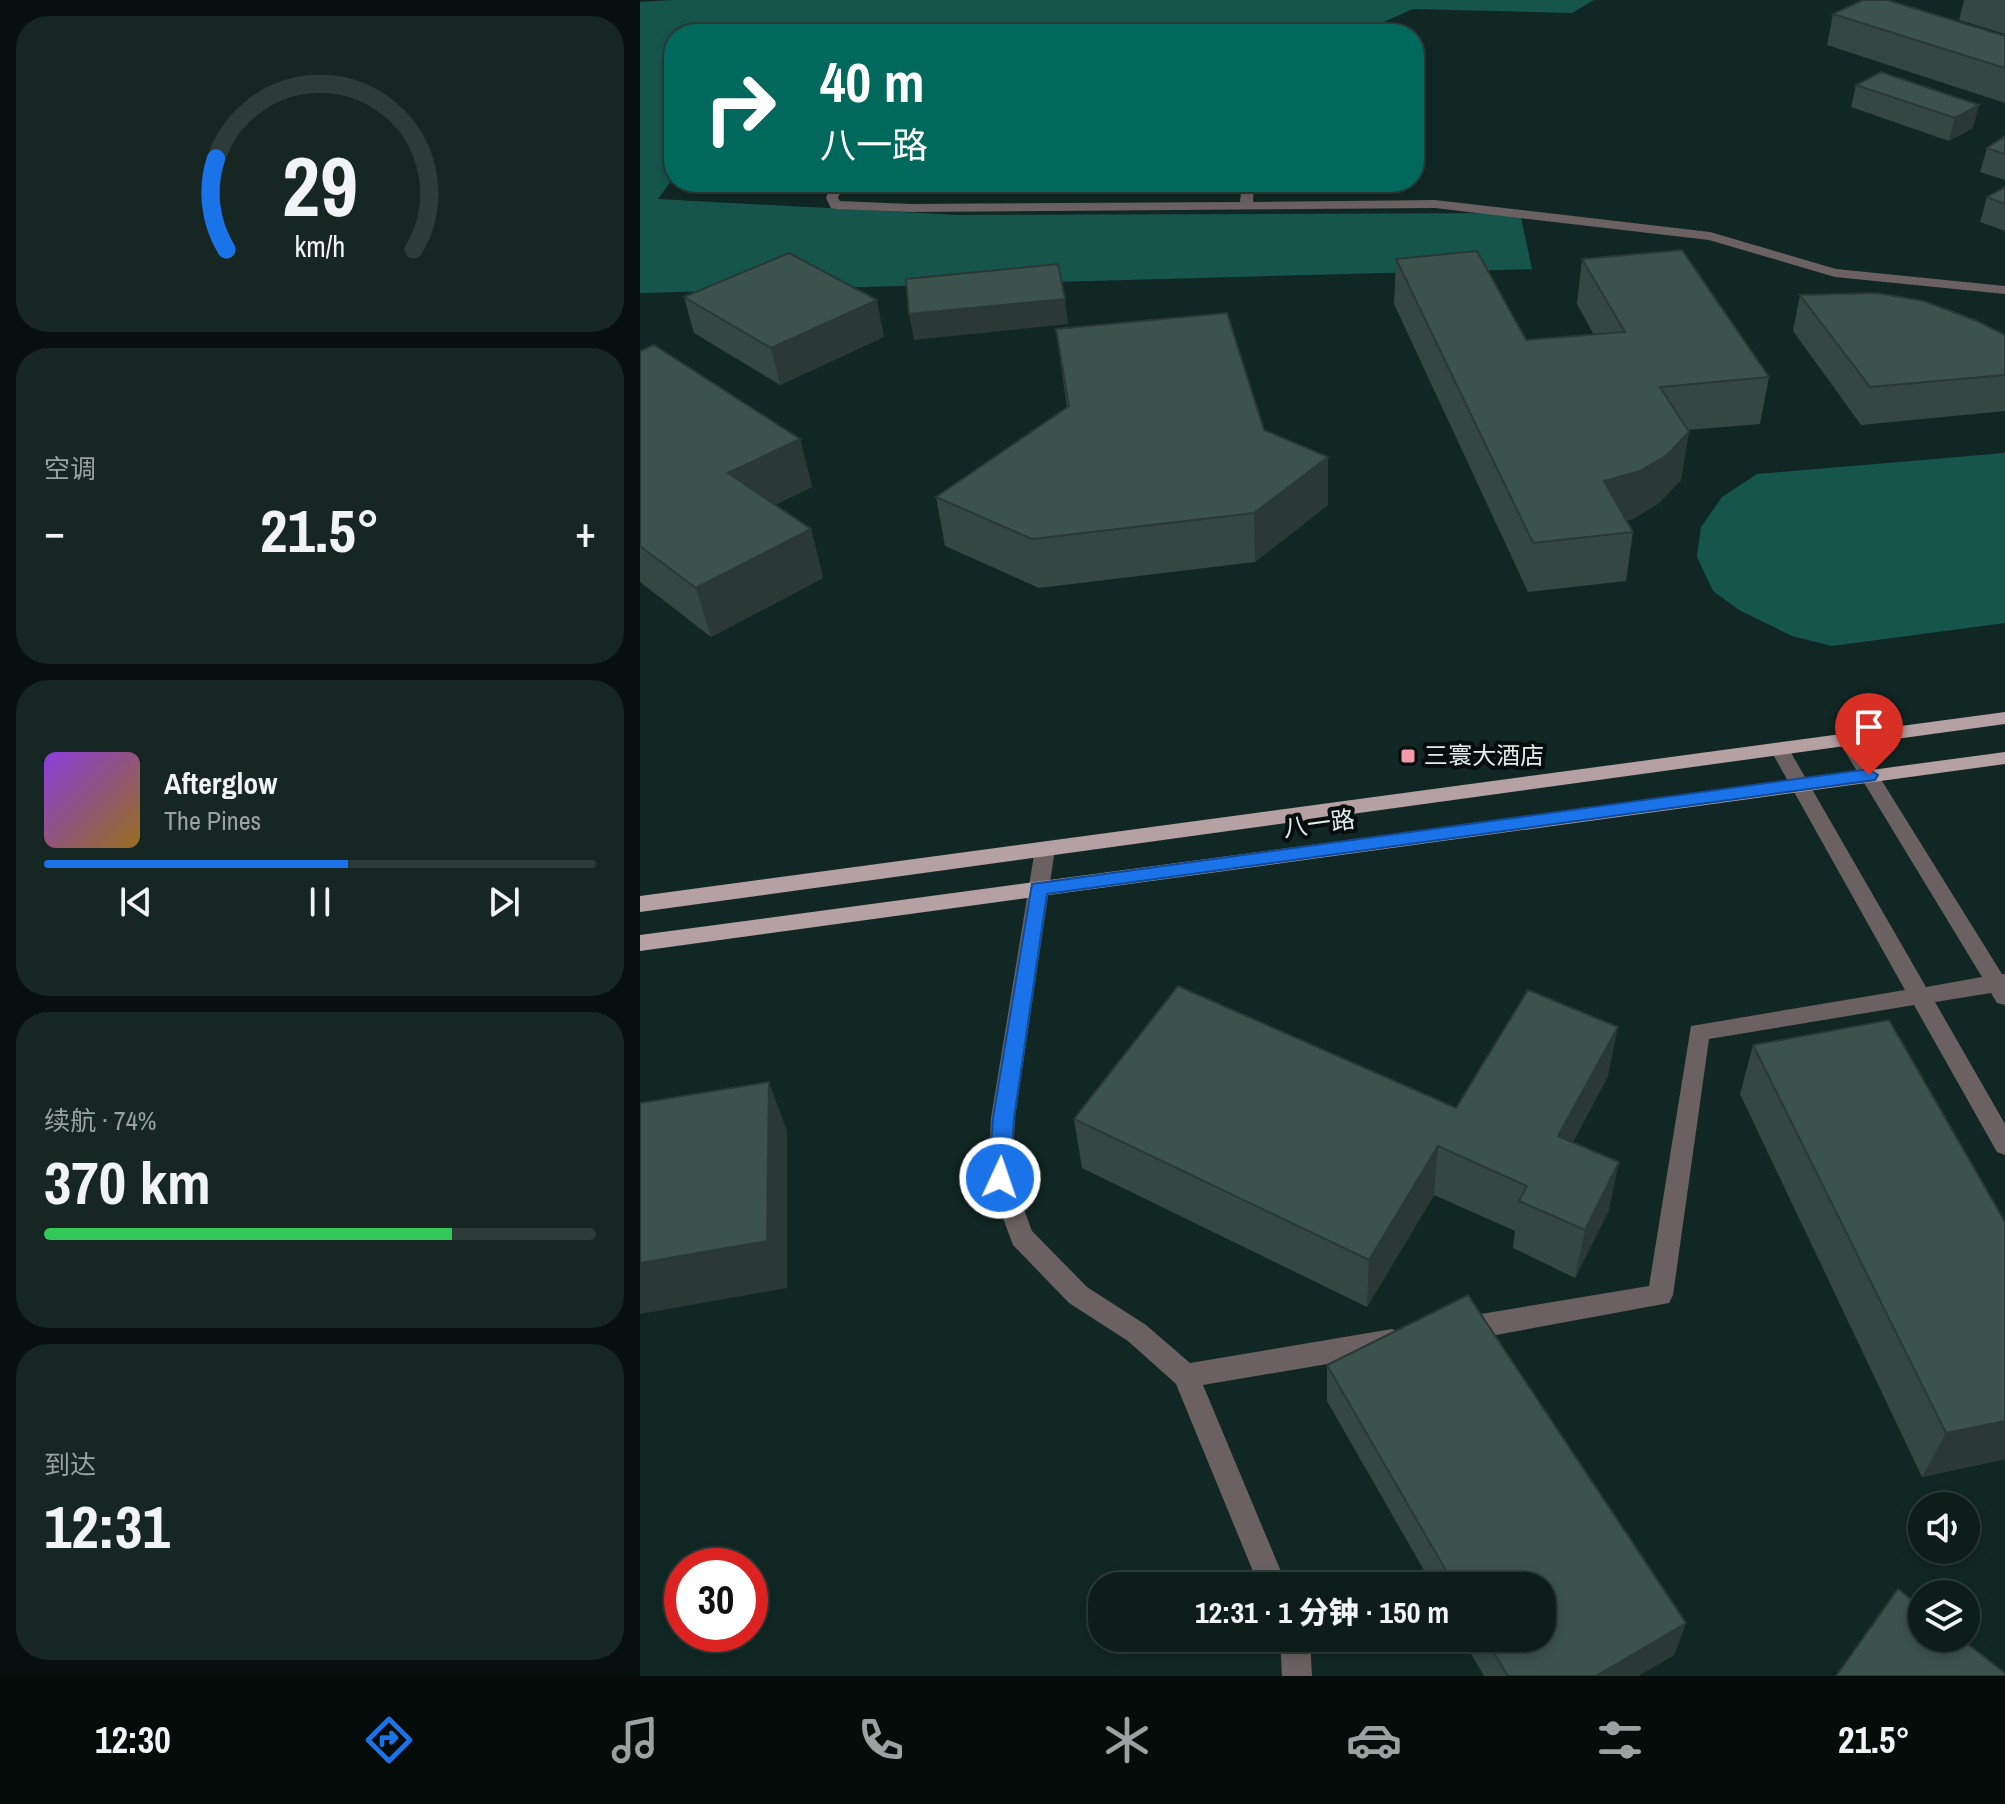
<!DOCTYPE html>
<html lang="zh">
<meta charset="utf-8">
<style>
body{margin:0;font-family:"Archivo Narrow","Noto Sans SC",sans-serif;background:#162623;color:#f1f3f6;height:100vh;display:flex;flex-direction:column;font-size:30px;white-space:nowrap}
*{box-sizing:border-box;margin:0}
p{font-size:26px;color:#9aa2a2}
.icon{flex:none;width:44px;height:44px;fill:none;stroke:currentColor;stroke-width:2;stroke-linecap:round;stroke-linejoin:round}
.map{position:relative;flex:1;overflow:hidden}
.details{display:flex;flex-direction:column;gap:16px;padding:16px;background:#07100e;width:640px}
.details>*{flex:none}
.hud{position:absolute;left:24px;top:24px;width:760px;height:168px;border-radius:32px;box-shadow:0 4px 12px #0003,0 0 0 2px #2d3b39;background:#00695c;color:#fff;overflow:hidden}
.buttons{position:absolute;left:1268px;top:1492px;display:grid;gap:16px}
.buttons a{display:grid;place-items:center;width:72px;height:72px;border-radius:50%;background:#0d1d1a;box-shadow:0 4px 12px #0003,0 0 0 2px #2d3b39;font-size:40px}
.speed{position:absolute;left:24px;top:1548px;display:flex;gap:16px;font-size:40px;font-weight:700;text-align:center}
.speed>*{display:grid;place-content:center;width:104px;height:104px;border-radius:50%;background:#0d1d1a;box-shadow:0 4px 12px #0003,0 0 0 2px #2d3b39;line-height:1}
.speed .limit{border:12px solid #d22;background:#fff;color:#111}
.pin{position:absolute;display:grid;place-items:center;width:68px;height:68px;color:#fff;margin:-82px -34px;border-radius:50% 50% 50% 0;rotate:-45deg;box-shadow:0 0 8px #0007}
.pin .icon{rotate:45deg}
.me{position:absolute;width:88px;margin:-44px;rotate:3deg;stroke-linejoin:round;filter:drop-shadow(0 0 6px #0008)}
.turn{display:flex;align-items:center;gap:28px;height:168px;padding:0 24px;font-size:36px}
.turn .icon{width:104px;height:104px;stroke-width:2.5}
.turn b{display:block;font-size:56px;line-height:68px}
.big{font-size:60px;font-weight:800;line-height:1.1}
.details .widget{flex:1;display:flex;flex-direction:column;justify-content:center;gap:12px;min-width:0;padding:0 28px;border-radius:32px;background:#162623}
.details .dial{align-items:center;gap:0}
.dial svg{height:208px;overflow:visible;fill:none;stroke:#2d3b39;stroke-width:7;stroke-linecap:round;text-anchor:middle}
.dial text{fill:#f1f3f6;stroke:none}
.song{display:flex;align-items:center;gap:24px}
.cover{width:96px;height:96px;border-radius:12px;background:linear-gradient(135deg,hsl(270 70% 55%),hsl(40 70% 35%))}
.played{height:8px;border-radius:4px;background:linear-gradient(90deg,#1a73e8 55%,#2d3b39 55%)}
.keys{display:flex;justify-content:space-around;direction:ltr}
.heat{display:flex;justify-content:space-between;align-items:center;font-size:44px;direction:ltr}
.charge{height:12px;border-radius:6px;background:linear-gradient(90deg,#34c759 74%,#2d3b39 0)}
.trip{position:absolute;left:448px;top:1572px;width:468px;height:80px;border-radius:32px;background:#0d1d1a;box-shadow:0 4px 12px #0003,0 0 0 2px #2d3b39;font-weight:800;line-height:80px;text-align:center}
.dock{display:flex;height:128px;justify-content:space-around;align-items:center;background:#050c0a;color:#9aa2a2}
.dock .icon{width:56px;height:56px}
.dock .on{color:#1a73e8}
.dock b{font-size:36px;color:#f1f3f6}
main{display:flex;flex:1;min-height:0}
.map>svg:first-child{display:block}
.green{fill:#16554c}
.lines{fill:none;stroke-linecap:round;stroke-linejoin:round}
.minor{fill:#6b6162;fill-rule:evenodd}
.major{fill:#b5a0a3;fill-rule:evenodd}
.wall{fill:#344742}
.shaded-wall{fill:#2a3936}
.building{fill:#3c524d;stroke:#2a3936;stroke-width:2}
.route{fill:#1a73e8;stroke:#114b97;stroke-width:2}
.poi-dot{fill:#f39aab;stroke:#050e0c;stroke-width:3}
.labels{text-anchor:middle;stroke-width:8;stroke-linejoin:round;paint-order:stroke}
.poi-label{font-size:24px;fill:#e0edea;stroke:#050e0c;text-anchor:start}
.street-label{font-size:24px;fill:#e0edea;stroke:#050e0c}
</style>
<main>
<section class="details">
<div class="widget dial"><svg viewBox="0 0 100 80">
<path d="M14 69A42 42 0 1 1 86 69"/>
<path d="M14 69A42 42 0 0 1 10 34" stroke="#1a73e8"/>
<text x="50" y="56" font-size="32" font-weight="700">29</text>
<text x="50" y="72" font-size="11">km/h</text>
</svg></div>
<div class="widget"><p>空调</p>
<div class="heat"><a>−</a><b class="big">21.5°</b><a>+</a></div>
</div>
<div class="widget">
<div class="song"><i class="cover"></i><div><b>Afterglow</b><p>The Pines</p></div></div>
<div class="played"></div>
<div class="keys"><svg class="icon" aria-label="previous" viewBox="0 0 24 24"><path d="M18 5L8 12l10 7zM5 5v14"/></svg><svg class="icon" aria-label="pause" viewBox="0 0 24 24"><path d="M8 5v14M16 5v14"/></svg><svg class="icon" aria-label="next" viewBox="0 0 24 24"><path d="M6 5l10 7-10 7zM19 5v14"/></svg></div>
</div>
<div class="widget"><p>续航 · 74%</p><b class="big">370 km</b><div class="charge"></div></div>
<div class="widget"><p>到达</p><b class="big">12:31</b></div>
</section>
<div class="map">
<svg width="1365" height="1676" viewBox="0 0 1365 1676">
<rect width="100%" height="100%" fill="#112723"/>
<path class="green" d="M32,0H954L932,13L773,9L717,34H34V177L18,199L318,215L880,213L892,269L0,293V2Z
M1365,453V623L1192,646L1152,636L1099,610L1073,591L1057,557L1061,527L1082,497L1117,474Z"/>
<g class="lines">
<path class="minor" d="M192,182H204L198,198L200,201L271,204L600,202L602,182H614L613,202L795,200L1070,232L1196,269L1365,286V294L1195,277L1069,240L795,208L271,212L196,209L191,208L186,198Z
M1207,734L1214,736L1362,974H1365V1005L1357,1003L1351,993L1295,1002L1365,1124V1155L1357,1152L1274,1005L1069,1039L1033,1295L1029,1303L823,1341L814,1337L810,1329L814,1321L823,1317L1009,1286L1051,1026L1265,990L1130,749L1132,744H1146L1286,987L1342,977L1198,740Z
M405,842L412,844L415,849L375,1118L372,1178L392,1231L447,1287L506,1325L550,1363L752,1329L761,1333L765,1341L761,1349L752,1353L563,1385L647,1586H619L536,1384L488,1341L429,1303L373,1245L348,1178L351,1118L395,849L398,844Z
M640,1638H670L672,1676H642Z"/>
<path class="major" d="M1365,712V724L0,912V896Z
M1365,752V764L0,951V935Z"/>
</g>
<path class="wall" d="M1324,0H1365V34L1319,20Z
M1193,14L1365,36V103L1187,45Z
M1241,72L1333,128L1309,141L1211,107L1216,85Z
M1365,136V180L1340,172L1347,148Z
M1365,187V231L1340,222L1347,197Z
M756,259L886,340L954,335L937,304L942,259L1129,377L1120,424L1048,430L1041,480L1019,503L993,519L987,521L993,532L986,581L888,592L754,304Z
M1160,295L1365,335V411L1221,425L1153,331Z
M44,297L244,337L140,385L54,333Z
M416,329L624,430L688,505L615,562L399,588L305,546L296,497L427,408Z
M0,351L160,439L172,487L135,505L171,529L183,578L71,637L0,582Z
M1113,1045L1365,1459L1282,1477L1100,1094Z
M968,1076L933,1142L969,1210L935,1278L873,1248L875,1231L794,1195L727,1307L442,1168L434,1119L816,1108Z
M687,1365L1046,1623L1034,1655L998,1676H844L822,1638H902V1586H793L687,1401Z"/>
<path class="shaded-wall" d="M1339,105L1333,128L1309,141L1315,118Z
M425,299L428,324L274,340L269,314Z
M237,300L244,337L140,385L131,348Z
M1049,432L1041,480L1019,503L993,519L958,529L964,481Z
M160,439L172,487L102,521L88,473Z
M688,457V505L615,562L614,513Z
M171,529L183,578L71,637L56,588Z
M978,1027L968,1076L910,1184L918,1136Z
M129,1082L147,1131V1288L0,1314V1263Z
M798,1146L794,1195L727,1307L729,1260Z
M979,1162L969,1210L935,1278L945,1230Z
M1365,1421V1459L1282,1477L1306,1433Z
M1046,1623L1034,1655L998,1676H956Z"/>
<path class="building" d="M1223,0H1247L1365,36V68L1193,14Z
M1241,72L1339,105L1315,118L1216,85Z
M1365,136V154L1347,148Z
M1365,187V204L1347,197Z
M1042,250L1129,377L1020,387L1049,432L1027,455L1000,471L964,481L993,532L893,543L756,259L837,251L886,340L985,332L942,259Z
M149,253L237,300L131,348L44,297Z
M418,264L425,299L269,314L266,279Z
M1236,293L1284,301L1337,321L1365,335V375L1230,387L1160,295Z
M587,313L624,430L688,457L614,513L392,539L296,497L429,406L416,329Z
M14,345L160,439L88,473L171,529L56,588L0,546V351Z
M538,986L816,1108L888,990L978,1027L918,1136L979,1162L945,1230L879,1201L887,1186L798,1146L729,1260L434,1119Z
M1249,1020L1365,1222V1421L1306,1433L1113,1045Z
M129,1082L127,1241L0,1263V1103Z
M828,1295L1046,1623L956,1676H868L845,1638H902V1586H815L687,1365Z
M1258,1589L1282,1608V1638H1320L1365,1673V1676H1196Z"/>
<path class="route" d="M1229,769L1238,775L1235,780L407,894L374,1118L370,1178L367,1185L360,1188L352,1185L349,1178L353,1118L392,884Z"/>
<rect class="poi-dot" x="760" y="748" width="16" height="16" rx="4"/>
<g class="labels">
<g class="poi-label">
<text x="784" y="764">三寰大酒店</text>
</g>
<g class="street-label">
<text transform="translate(679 824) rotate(-8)" y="8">八一路</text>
</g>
</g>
</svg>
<div class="buttons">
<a><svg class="icon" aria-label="sound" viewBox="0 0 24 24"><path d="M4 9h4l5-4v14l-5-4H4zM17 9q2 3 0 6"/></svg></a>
<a><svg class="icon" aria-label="layers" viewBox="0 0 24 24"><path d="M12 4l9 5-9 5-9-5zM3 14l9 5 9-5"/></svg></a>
</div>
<div class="speed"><div class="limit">30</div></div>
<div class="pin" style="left:1229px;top:775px;background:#d93025"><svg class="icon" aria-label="arrive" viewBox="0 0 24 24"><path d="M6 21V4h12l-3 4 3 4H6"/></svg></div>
<svg class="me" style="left:360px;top:1178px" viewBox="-20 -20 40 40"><circle r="17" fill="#1a73e8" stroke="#fff" stroke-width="3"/><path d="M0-11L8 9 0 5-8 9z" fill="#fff"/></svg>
<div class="trip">12:31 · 1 分钟 · 150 m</div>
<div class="hud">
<div class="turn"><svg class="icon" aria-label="right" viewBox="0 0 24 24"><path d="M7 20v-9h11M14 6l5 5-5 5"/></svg><div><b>40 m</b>八一路</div></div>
</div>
</div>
</main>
<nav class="dock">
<b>12:30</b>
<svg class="icon on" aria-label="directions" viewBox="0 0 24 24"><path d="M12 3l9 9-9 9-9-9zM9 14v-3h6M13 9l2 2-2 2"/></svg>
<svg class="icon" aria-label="music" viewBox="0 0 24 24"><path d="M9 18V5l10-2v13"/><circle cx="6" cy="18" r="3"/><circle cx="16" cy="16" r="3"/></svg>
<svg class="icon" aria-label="phone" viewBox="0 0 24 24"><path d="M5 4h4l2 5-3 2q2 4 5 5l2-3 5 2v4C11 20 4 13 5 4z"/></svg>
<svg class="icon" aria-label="climate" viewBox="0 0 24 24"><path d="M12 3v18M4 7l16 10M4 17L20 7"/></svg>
<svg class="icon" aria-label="car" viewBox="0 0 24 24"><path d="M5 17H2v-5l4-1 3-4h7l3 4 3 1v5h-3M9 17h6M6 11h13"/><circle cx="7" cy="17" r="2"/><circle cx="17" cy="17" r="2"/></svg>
<svg class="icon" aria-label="filters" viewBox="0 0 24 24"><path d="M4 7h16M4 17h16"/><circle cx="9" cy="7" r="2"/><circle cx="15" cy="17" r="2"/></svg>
<b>21.5°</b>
</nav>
